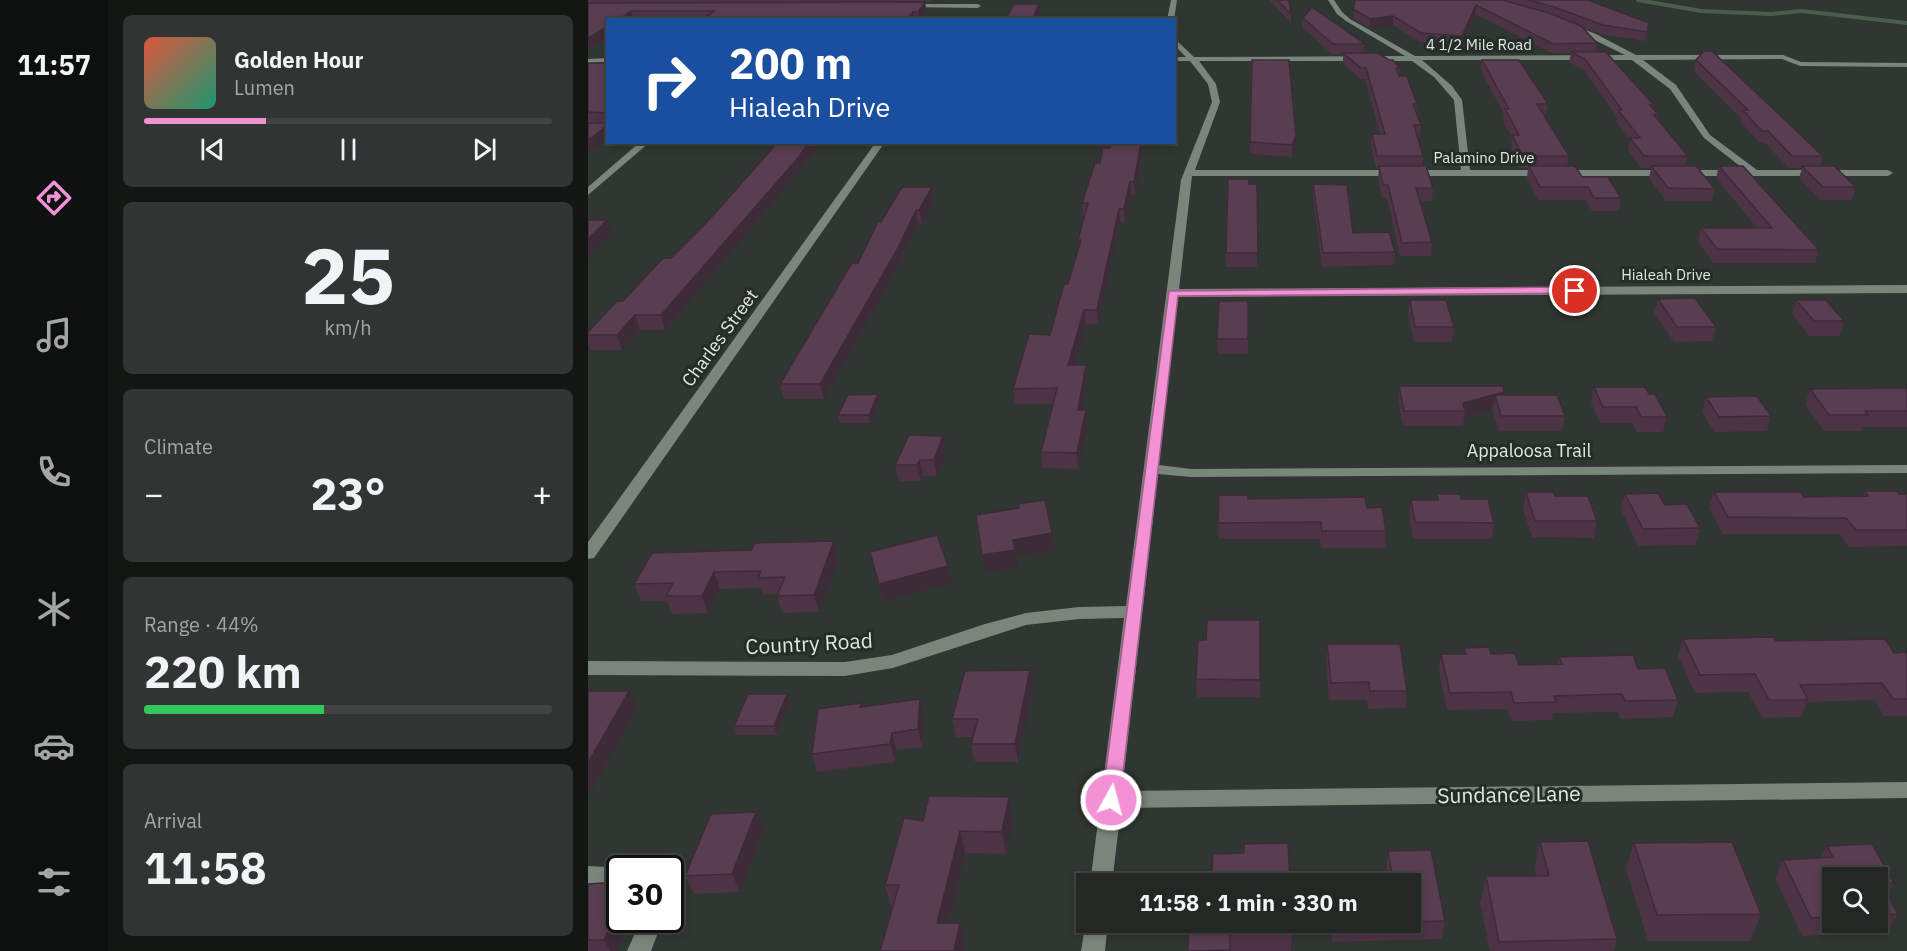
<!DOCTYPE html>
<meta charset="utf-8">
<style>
body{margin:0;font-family:"IBM Plex Sans",sans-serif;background:#303432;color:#f1f3f6;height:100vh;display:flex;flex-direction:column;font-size:22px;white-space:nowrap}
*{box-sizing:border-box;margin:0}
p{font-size:20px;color:#a3a6a7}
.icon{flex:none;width:33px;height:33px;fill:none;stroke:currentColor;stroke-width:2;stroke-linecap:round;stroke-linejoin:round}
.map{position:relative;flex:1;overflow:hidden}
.details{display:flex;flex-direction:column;gap:15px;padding:15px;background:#141614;width:480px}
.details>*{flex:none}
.top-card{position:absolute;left:18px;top:18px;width:570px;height:126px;border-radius:0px;box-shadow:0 3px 9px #0003,0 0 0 2px #414442;background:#1a4fa0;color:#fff;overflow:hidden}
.tools{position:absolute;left:1234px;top:867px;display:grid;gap:12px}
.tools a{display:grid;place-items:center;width:66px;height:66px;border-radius:0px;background:#242825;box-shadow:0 3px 9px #0003,0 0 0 2px #414442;font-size:30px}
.speed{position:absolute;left:18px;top:855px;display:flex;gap:12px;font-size:30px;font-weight:700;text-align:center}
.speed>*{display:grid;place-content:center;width:78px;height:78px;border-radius:50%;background:#242825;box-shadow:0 3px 9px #0003,0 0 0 2px #414442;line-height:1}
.speed .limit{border:3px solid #111;border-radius:9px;background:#fff;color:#111}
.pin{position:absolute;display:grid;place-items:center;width:51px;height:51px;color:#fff;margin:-26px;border:3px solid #fff;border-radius:50%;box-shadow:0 2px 6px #0007}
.me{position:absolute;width:66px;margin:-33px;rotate:7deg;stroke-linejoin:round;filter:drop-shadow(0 0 4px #0008)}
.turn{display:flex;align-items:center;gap:21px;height:126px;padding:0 24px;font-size:27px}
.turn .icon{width:78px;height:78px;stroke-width:2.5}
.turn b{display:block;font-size:42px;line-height:51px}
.big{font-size:45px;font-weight:800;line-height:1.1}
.details .tile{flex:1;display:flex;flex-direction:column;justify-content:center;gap:9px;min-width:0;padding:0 21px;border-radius:9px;background:#303432}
.details .dial{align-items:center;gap:0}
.dial b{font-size:78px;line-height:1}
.song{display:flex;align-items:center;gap:18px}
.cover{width:72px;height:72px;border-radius:9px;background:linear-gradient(135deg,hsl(10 70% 55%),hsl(160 70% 35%))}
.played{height:6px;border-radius:3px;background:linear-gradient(90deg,#f391d5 30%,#414442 30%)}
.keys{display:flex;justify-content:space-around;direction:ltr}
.heat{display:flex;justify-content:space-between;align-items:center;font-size:33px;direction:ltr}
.charge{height:9px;border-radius:4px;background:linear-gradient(90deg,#34c759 44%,#414442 0)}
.trip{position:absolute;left:488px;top:873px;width:345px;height:60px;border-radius:0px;background:#242825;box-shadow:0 3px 9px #0003,0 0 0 2px #414442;font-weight:800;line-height:60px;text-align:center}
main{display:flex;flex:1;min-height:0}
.menu{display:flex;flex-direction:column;width:108px;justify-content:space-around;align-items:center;background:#0e100f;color:#a3a6a7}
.menu .icon{width:42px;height:42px}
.menu .selected{color:#f391d5}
.menu b{font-size:27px;color:#f1f3f6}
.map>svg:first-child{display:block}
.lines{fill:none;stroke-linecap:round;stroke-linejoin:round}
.stream{stroke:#4b5d4e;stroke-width:4}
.minor{fill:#7a867b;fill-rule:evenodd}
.wall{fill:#4d3445;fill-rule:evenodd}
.shaded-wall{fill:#3e2b38}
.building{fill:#593d50;stroke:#3e2b38;stroke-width:1.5}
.route{fill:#f391d5;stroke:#9e5e8a;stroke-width:1.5}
.labels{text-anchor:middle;stroke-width:6;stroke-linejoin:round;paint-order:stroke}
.far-street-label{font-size:15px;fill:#e3e7e4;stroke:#262c27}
.street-label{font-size:18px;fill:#e3e7e4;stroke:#262c27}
.near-street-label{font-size:21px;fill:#e3e7e4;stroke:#262c27}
</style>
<main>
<nav class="menu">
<b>11:57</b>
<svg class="icon selected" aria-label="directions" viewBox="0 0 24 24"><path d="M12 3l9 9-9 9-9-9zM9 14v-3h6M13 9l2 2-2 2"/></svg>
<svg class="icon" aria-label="music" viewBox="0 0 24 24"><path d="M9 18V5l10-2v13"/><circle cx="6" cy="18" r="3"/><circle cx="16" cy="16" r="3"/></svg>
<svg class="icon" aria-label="phone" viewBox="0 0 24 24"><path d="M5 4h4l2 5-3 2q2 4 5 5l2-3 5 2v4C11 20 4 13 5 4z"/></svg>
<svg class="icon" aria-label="climate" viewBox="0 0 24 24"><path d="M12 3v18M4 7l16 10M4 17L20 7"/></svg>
<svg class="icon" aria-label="car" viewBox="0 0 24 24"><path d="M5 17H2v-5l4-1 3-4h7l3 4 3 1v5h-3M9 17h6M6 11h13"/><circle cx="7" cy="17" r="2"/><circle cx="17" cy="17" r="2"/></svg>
<svg class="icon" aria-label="filters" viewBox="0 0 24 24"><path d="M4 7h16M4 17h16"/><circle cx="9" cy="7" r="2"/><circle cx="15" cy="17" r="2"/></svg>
</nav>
<section class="details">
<div class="tile">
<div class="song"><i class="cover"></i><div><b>Golden Hour</b><p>Lumen</p></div></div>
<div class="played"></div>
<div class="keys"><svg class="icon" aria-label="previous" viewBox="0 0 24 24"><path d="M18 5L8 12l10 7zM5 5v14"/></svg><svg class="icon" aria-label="pause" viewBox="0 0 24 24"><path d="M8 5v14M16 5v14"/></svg><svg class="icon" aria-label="next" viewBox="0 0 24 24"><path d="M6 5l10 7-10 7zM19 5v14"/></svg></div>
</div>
<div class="tile dial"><b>25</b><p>km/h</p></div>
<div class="tile"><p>Climate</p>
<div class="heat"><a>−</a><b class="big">23°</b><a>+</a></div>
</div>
<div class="tile"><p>Range · 44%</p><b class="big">220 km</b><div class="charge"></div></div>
<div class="tile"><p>Arrival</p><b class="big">11:58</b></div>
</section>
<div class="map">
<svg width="1319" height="951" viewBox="0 0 1319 951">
<rect width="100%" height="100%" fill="#303631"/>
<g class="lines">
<path class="stream" d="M1050,0L1113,11L1183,14L1214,11L1319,23"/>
<path class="minor" d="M583,0H589L586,20H579Z
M740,0H746L754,12L762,19L827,56L1037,55L978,26L980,23L1008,34L1048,55H1195L1213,62L1319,63V67L1212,66L1194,59L1055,60L1088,85L1122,135L1169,170H1300L1305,173L1300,176H604L591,289L1319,285V293L590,297L571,465L603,469L1319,465V473L603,477L570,474L534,791L1319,782V798L533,808L524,884H502L536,618L491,619L438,625L305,668L257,676L0,675V661L257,662L304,655L397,624L438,613L491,607L538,606L593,180L624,102L620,84L602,61H586V57H598L586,45V38L606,57L817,56L758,21L749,14ZM834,60H1044L1082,89L1116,138L1157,170H882L874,100L864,86ZM611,61H824L846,77L866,100L873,170H607L632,102L628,84Z
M318,4H390L393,6L390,8L316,7Z
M20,58V62L0,63V59Z
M52,142H62L0,195V187Z
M288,142H297L6,558L0,559V542Z
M0,866L38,868H32V886H0Z
M53,920H75L63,951H39Z
M498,921L520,922L517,951H493Z"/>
</g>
<path class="wall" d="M0,0H345L343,2H337L338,10L332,20H20V37L0,50Z
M681,0H701L703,14V23Z
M767,0H1000L1059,32L1057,41L1013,34L993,27L1009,43L1008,52L1066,105L1065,108L1071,115L1070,120L1100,156L1097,166L1127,189L1124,201H1078L1061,178L1063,168H1053L1040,150L1042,140L1028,122L1029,117L996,70L981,62L983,53H964L887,14L873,45L832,42L805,25L782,28L765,18Z
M715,18L777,44L776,53L812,68L811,76L829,104L828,113L833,125L832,137H830L835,156L834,166L845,188L844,201H832L844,242L843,256H812L799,198H794L790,178L791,168H788L783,146L784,134H792L777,79H772L755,63V54H744L715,28Z
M664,60L708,136V148L704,157L662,154Z
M894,60L960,104L958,115H956L981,156L979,166L994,177L1033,198L1031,211H1004L997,200H950L939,178L940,168H933L923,147L924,138L915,121L916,114L893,71Z
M1108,60L1235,156L1232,166L1268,187L1264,200H1232L1211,178L1214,168H1201L1177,143L1171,142L1152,122L1153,118L1105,70Z
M0,63H20V138L7,148L0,152Z
M524,142H565V145L555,146L547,195H543L537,222H532L510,324H498L486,365H498L499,380L494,410L499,426L490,469L455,468L453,452L465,404H427L425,389L462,335L480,284L491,248L490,240L497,216H495L494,203L512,163L522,148Z
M1131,166L1231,250L1227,263H1125L1110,241L1113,228H1169L1128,178Z
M212,170L77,330H52L34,350H2L0,344V335L35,301L83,258Z
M661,184H669V267H638V253Z
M725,184L765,233L807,252L806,265L734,267L725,197Z
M346,200L334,223H330L313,261L236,399H196L192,384L270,263L293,222Z
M1070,299L1128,327L1124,341L1086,342L1066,313Z
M822,300L866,327L864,342H826L820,315Z
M1208,300L1256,321L1251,336H1221L1204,314Z
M660,301V354H630L629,339Z
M811,386L916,392L915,395L977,416L974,431H911L904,410L876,418L875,426H815L810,402Z
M1006,387L1061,394L1079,417L1075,432H1049L1044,423H1012L1003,402Z
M1319,388V427H1275L1274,431H1236L1217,405L1222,389Z
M290,394L291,402L282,423H252L250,415Z
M1118,397L1183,416L1179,431L1126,432L1114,412Z
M355,436L358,452L349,476H335L333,481H311L307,465Z
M1277,491L1319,494V546L1261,547L1252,534H1135L1121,508L1126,492L1216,497L1275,496Z
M938,492L967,496L1009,521L1006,538L944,537L935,509Z
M849,494L873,499L906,523L904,539H825L821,516L823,500H848Z
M1037,494L1077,505L1112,528L1107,545L1050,546L1033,510Z
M660,499L779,508L798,531L797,548H733L732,539H631L630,523Z
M246,541L251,558L231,612L194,613L189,596V594L175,595L173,588L132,589L120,613L84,614L79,601H53L46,584L163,550Z
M672,620V697H609L608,679L618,640Z
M1095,639L1188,641L1306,653L1319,652V716H1296L1286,700L1219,702L1213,717L1174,718L1160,692L1107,693L1090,656Z
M739,644L819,691L817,708L780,709L779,700H741L738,661Z
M876,648L903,654L931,665L970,664L971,657L1050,669L1090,700L1085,717L1032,719L1030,712L965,713L964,720L923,721L920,709L859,710L851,672L853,654H875Z
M442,670L445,688L430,762H387L383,744L385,737H368L364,719Z
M202,703L189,735H149L146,726Z
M273,703L274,707L336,716L334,747L308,750L307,762L229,772L224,754Z
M425,819L418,854L377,853L360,923L377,945L303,907L297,885L335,821Z
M175,830L152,892L106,894L97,876Z
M952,842L1029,939L1026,951H902L892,903L898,876H948L946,868Z
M1046,843L1173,914L1162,941H1060L1038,869Z
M1239,846L1306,883L1300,895L1310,914L1300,932L1214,936L1187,878L1195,860L1233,858ZM1245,878H1290V922H1245Z
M800,851L857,921L854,939L744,942L742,922H822V884H739L740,876L799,874L798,869Z
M0,884L32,920H42L29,951H0Z
M601,922L704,929L703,951H600Z"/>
<path class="shaded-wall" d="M337,2L338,10L332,20L330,12Z
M451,4L452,13L449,20H444Z
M888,5L887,14L873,45L874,36Z
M43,11L46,20H30Z
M325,12L326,20H318Z
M805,16V25L782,28V19Z
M20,26V37L0,50V38Z
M20,124V138L7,148L0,152V139Z
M708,136V148L704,157V145Z
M221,142H232L212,170L77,330L73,315Z
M553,142H555V146L547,195L546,182Z
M542,182L543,195L537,222L536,209Z
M344,187L346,200L334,223L331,210Z
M531,209L532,222L510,324L509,310Z
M328,210L330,223L313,261L236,399L232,384Z
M19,220L24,233L0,257V239Z
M496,310L498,324L482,381L480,365Z
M47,315L52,330L34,350L29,335Z
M498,365L499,380L492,426L490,410Z
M916,392L914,408L907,395L904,410L876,418L877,411L875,403Z
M290,394L291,402L282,423L281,415Z
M498,410L499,426L490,469L489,453Z
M355,436L358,452L349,476L346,460Z
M332,460L335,476L333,481L329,465Z
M464,533L467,550L428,556L430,567L397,572L394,555L425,540Z
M246,541L251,558L231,612L226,595Z
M360,566L364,583L295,601L291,584Z
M126,572L132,589L120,613L114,596Z
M442,670L445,688L430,762L427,744Z
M41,691L49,708L2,793L0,789V763Z
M199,694L202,703L189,735L186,726Z
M332,699L336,716L334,747L330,729Z
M304,733L308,750L307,762L302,744Z
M421,797L425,819L418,854L414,832Z
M168,812L175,830L152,892L144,874Z
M372,831L377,853L355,945L349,923Z
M28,882L32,889V920H42L29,951H22L16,940L19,903Z
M372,923L377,945L376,951H366Z"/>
<path class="building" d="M689,0H701L703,14Z
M767,0H914L961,13L993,26L1009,43L965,44L888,5L874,36L833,33L805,16L782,19L765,9Z
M940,0H1000L1061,23L1059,32L1015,25L966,7Z
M337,2L330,12H325L318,20H115L126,11H43L30,20H20V26L0,38V3Z
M426,4H451L444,20H417Z
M724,7L777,44H745L715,18Z
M1116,51H1124L1235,156H1204L1180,131H1174L1155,110H1160L1108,60Z
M983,52H1018L1066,105H1062L1071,115H1066L1100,156H1056L1042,138H1052L1030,110H1034L997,59Z
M755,53H790L801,60H805L812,68H808L811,76H819L829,104H825L833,125H826L835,156H789L784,134H797L778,68H773Z
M664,60H701L708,136L704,145L662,142Z
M894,60H931L960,104H949L981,156H935L924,135H931L917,109H921Z
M0,63H20V124L4,138L0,139V123H17L19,120L18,113L0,112Z
M190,142H221L210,158L73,315H47L29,335H0V332L29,301H35L75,258H83L121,220Z
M524,142H553L546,182H542L536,209H531L509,310H496L480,365H498L490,410H498L489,453L453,452L469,388L425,389L441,334L462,335L476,284H480L493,240H490L500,203H494L507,163H512L515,148H522Z
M791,166H838L845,188H828L844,242L814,243L800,185H795Z
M941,166H987L994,177H1020L1033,198H1006L1000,187H952Z
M1063,166H1108L1127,189L1080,188Z
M1131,166H1155L1231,250L1129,249L1113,228H1184Z
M1214,166H1246L1268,187H1235Z
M640,179H661V184H669L670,253H638Z
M725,184L759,185L765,233L801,232L807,252L735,253Z
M314,187H344L331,210H328L310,248L232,384H192L264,263H270L290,222H293Z
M0,220H19L0,239Z
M1107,298L1128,327H1089L1070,299Z
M822,300H858L866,327H827Z
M1208,300H1238L1256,321H1226Z
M631,301H660V339H629Z
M811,386H915L916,392L875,403L877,411H816Z
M1006,387H1057L1061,394H1067L1079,417H1053L1048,407H1015Z
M1319,388V411H1277L1280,415H1241L1222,389Z
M290,394L281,415H250L260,395Z
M907,395H969L977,416H913Z
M1169,396L1183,416L1131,417L1118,397Z
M321,435L355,436L346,460H332L329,465H307Z
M1277,491H1309L1311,494H1319V530H1268L1258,518L1140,517L1126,492H1213L1216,497L1280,496Z
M938,492H966L967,496H1000L1009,521H947Z
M1070,493L1077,505L1099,504L1112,528L1055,529L1037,494Z
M849,494H872L873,499H900L906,523L827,522L823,500H850Z
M631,495H660V499L777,497L779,508L794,507L798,531H734L733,522L630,523Z
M457,500L464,533L425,540L427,550L394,555L388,515L431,508L430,504Z
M349,535L360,566L291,584L282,552Z
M246,541L226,595L189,596L197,577L170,578L173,571L126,572L114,596H78L85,583L46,584L64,553L163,550L167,543Z
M619,620H672V680L608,679L610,640H618Z
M1185,637L1188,641L1297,639L1306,653L1319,652V699H1305L1294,683L1212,685L1220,700H1181L1167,674L1112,675L1095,639Z
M739,644H812L819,691H782L781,682L743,683Z
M901,647L903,654L927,653L931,665L974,664L971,657L1045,655L1050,669L1077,668L1090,700L1037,701L1034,694L966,696L968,702L926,703L923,692L862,693L853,654H878L876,648Z
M442,670L427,744H383L390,719H364L377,671Z
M0,691H41L0,763Z
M160,694H199L186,726H146Z
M332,699L330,729L304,733L302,744L224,754L230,709L273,703L272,707Z
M341,796L421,797L414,832L372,831L349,923H372L366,951H292L311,885H297L316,818L335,821Z
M168,812L144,874L97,876L123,814Z
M1000,841L1029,939L911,942L898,876H961L952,842Z
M1144,842L1173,914L1069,915L1046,843Z
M700,843L702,884H602V872H624L625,854L656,853V844Z
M1284,844L1306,883L1293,884L1310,914L1290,915V878H1245V917L1223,918L1195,860L1245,857L1239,846Z
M843,850L857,921L822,922V884H741L740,876L804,874L800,851Z
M28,882L19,903L32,902V905L16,940H0V884Z
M601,922H704V929L642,930V950L600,951Z
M745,922H805L745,924Z"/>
<path class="route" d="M987,287L991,288V293L590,296L532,800L530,805L523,807L516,805L514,800L581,291Z"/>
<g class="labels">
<g class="far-street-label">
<text x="891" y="50">4 1/2 Mile Road</text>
<text x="896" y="163">Palamino Drive</text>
<text x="1078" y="280">Hialeah Drive</text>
</g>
<g class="street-label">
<text transform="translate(132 338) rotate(-54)" y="6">Charles Street</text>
<text x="941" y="457">Appaloosa Trail</text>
</g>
<g class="near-street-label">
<text transform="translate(221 644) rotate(-3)" y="7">Country Road</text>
<text transform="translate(921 795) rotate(-1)" y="7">Sundance Lane</text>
</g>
</g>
</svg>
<div class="tools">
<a><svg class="icon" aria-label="search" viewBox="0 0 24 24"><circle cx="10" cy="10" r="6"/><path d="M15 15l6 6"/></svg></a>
</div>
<div class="speed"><div class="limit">30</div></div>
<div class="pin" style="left:987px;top:291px;background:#d93025"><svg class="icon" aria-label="arrive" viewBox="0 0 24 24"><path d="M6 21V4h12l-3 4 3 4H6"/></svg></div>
<svg class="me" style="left:523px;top:800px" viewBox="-20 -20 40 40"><circle r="17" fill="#f391d5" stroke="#fff" stroke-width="3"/><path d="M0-11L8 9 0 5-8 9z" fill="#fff"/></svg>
<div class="trip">11:58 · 1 min · 330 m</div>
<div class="top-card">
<div class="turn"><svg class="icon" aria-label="right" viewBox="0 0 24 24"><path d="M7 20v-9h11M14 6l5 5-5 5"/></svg><div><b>200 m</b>Hialeah Drive</div></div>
</div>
</div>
</main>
